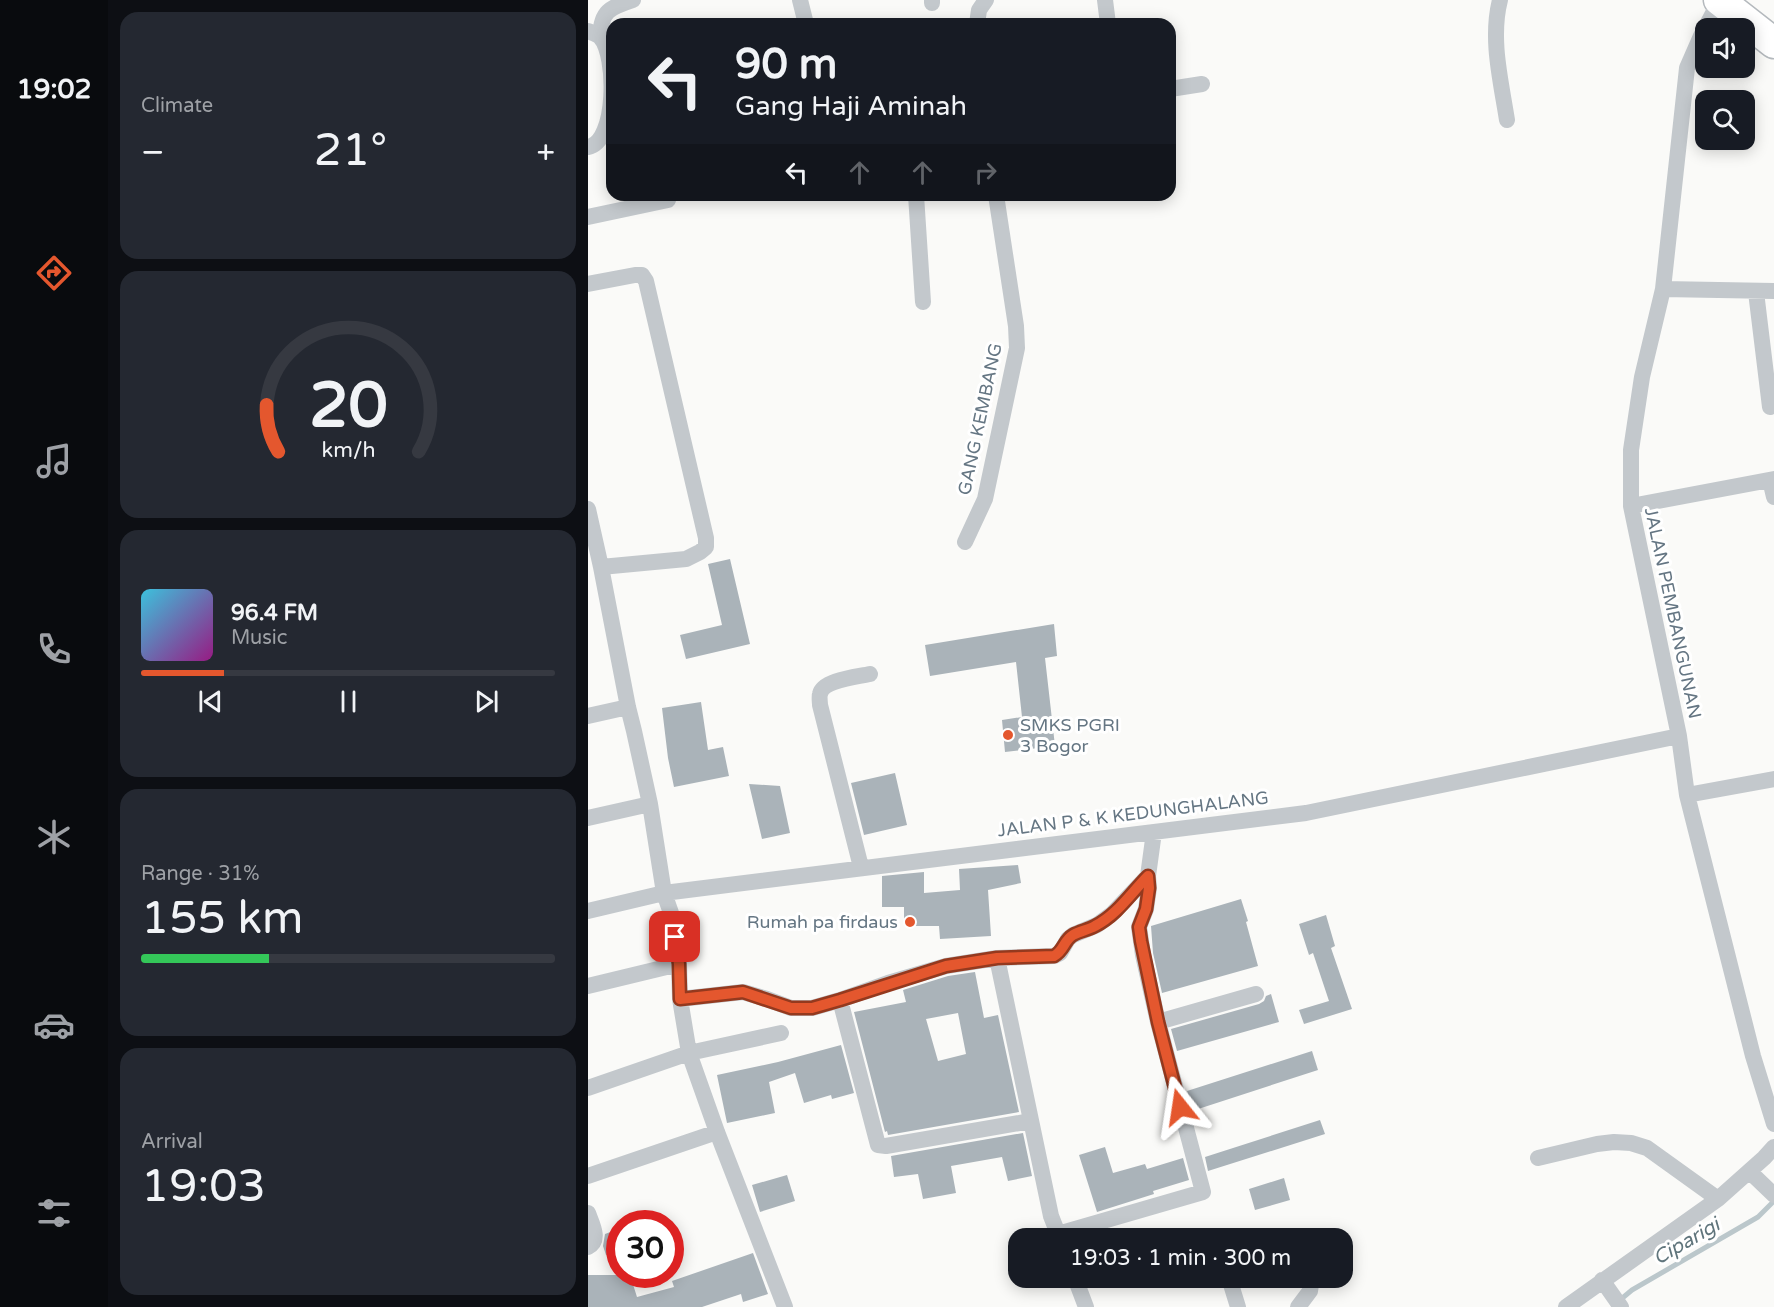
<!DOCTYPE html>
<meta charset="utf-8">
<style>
body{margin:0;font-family:"Varela Round",sans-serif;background:#242831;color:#f1f3f6;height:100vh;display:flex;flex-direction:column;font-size:22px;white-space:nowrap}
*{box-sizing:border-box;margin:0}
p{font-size:20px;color:#9ea1a6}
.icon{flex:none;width:33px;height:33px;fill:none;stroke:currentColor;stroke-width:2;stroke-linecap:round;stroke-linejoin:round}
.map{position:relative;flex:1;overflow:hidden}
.panel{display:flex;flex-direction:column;gap:12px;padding:12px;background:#0d0f14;width:480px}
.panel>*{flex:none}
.top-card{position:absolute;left:18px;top:18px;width:570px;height:183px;border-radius:18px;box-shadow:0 3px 15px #0003;background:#171b24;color:#f1f3f6;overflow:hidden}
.buttons{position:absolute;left:1107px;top:18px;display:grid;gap:12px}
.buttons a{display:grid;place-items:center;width:60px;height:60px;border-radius:12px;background:#171b24;box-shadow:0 3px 15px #0003;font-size:30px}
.speed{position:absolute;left:18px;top:1210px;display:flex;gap:12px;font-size:30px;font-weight:700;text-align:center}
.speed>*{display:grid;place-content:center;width:78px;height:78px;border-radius:50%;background:#171b24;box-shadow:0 3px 15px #0003;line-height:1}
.speed .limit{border:9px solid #d22;background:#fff;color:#111}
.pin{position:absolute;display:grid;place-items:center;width:51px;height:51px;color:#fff;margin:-26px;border-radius:12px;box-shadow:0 3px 9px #0006}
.me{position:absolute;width:66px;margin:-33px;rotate:345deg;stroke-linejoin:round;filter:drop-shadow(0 0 4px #0008)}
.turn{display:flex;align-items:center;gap:21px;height:126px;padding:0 30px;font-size:27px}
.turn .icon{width:78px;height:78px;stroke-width:2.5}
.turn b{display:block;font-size:42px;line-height:51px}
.lanes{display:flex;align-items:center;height:57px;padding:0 30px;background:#0003;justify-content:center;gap:30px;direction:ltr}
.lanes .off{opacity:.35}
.big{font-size:45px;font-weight:600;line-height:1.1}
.panel .widget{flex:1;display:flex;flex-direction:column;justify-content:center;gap:9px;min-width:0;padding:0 21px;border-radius:18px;background:#242831}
.panel .dial{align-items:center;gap:0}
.dial svg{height:156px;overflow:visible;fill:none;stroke:#363941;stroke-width:7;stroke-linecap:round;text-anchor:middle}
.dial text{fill:#f1f3f6;stroke:none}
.song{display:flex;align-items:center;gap:18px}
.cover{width:72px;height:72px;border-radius:9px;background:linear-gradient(135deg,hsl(190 70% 55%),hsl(310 70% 35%))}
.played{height:6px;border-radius:3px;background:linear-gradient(90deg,#e4572e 20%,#363941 20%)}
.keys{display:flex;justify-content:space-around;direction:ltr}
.heat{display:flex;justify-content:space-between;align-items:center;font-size:33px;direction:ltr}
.charge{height:9px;border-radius:4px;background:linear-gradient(90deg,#34c759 31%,#363941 0)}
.trip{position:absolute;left:420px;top:1228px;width:345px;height:60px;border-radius:18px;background:#171b24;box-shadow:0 3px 15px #0003;font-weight:600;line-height:60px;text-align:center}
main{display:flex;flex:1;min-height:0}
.tabs{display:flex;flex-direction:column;width:108px;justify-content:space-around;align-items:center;background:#090b0e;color:#9ea1a6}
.tabs .icon{width:42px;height:42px}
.tabs .on{color:#e4572e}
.tabs b{font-size:27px;color:#f1f3f6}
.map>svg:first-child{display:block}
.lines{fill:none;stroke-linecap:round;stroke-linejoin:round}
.stream{stroke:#bbc7cb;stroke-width:5}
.building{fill:#aab3b9;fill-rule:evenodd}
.highway-casing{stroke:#b4b9bd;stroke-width:33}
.street{stroke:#c3c8cc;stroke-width:16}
.highway{stroke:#fff;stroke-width:30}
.route-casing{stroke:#94391e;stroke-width:15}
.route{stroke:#e4572e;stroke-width:10}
.poi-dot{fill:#e4572e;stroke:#fff;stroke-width:2}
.labels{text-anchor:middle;stroke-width:6;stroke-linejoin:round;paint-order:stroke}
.street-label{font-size:18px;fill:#657683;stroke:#fff}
.poi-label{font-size:18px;fill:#657683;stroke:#fff;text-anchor:start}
.water-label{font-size:20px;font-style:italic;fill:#60757c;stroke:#fff}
</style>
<main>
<nav class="tabs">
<b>19:02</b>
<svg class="icon on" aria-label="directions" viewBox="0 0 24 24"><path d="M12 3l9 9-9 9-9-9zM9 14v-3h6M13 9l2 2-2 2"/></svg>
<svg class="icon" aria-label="music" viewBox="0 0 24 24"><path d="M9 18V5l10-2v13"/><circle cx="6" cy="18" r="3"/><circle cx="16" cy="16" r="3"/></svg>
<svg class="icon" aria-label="phone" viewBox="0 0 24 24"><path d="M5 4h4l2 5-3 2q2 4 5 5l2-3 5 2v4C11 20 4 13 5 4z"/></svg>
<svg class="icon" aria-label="climate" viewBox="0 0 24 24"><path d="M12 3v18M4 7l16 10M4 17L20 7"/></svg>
<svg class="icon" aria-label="car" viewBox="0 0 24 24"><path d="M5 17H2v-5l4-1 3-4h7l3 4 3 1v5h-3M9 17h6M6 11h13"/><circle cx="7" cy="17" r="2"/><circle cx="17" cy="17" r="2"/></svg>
<svg class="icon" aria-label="filters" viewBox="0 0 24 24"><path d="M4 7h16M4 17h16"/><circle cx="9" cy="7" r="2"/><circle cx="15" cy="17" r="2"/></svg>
</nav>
<section class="panel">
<div class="widget"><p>Climate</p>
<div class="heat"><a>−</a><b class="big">21°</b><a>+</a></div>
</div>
<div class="widget dial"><svg viewBox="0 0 100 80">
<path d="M14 69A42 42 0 1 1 86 69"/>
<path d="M14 69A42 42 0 0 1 8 45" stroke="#e4572e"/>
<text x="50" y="56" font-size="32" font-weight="700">20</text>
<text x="50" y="72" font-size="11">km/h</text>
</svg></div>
<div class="widget">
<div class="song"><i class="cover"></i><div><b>96.4 FM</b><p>Music</p></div></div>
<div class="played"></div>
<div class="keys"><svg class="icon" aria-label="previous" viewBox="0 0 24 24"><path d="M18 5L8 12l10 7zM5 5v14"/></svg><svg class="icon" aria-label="pause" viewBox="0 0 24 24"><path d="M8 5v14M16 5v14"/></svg><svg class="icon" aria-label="next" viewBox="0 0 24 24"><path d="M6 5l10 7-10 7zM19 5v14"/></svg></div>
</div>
<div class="widget"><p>Range · 31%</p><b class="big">155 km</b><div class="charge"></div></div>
<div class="widget"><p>Arrival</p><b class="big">19:03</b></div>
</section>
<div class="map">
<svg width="1186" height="1307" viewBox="0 0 1186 1307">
<rect width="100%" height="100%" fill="#fafaf8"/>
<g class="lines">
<path class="stream" d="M1032,1300L1044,1290L1170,1217L1186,1201"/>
</g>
<path class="building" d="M142,559L162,644L98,659L92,635L134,625L120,564Z
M466,624L469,656L457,658L467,746L417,752L414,720L434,717L428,662L342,676L337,645Z
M113,702L120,750L135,747L141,776L86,787L80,758L74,708Z
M307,773L319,825L276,835L263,783Z
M161,784L192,786L202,833L174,839Z
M430,865L433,883L400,890L403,936L352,939L351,926H316V907H294V876L336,872V893L372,890L371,869Z
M653,899L660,921L658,922L670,966L574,993L565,953L563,926Z
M738,915L747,946L743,948L764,1009L716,1024L711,1010L741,1001L725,953L721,955L711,924Z
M387,972L396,1018L410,1015L431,1112L300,1135L299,1131L297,1132L266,1012L318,1002L315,990L360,976ZM370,1013L378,1054L350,1061L338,1019Z
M683,994L691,1022L589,1051L583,1029L671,1004L676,1001L678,996Z
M253,1045L266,1093L244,1099L243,1095L216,1103L207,1073L181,1082L187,1113L139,1123L129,1075L190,1062Z
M724,1051L730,1070L604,1111L599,1091Z
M732,1120L737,1134L620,1171L617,1157Z
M435,1133L444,1176L420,1181L414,1157L363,1166L368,1193L335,1199L330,1174L306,1177L303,1156Z
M517,1147L525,1173L557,1164L559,1169L595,1158L601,1180L565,1191L566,1194L509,1212L491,1155Z
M199,1175L207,1201L172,1212L164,1185Z
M696,1178L702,1200L667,1210L661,1189Z
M28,1230L32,1240V1251L18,1255L15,1246L17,1234Z
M165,1253L180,1294L155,1302L153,1294L114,1307H0V1275H42L49,1297L86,1287L84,1281Z"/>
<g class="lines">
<g class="highway-casing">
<path id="highway" d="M1131,0L1186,43"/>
</g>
<path class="street" d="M212,0L218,24
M344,0V3
M517,0L520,24
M912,0C902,39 913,81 919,120
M1132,0L1113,36L1099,68L1075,289L1054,377L1043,450V506L1091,736L1099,795L1165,1056L1186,1124
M389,24L391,10L398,0
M0,31C4,33 9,34 12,37C29,55 29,142 0,147
M12,37C13,11 21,8 45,0
M582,89L614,84
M328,195L335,302
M0,217L80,200
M0,284L47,275H54L58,281L118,538V547L112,552L98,559L13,567
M1075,289L1186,291
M1168,292L1182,407
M1182,480L1186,497
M1043,506L1186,479
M0,509L13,567L40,707L46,731L62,804L76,893L83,913L91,964L92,999L101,1053L129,1132L197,1307
M377,542L397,499L429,348L428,326L408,195
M0,716L40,707
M1099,795L1186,779
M0,818L62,804
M273,867L232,705C232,703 231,696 232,694C235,680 269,677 282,674
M0,911L76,893L718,813L1091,736
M409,958L463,1216L472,1239
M0,986L91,964
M92,999L155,992L179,999L203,1008H224L252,1000L300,983L358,966L409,958L466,956L472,953L480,939L485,935L509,925L524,914L560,876L566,832
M252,1000L290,1145L298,1146L443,1121
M570,1022L668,994
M0,1088L101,1053L193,1033
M950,1158L1009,1144L1026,1142L1043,1143L1059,1148L1130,1199
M1162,1172L1186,1195
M0,1176L129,1132
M0,1213C4,1224 13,1240 0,1247
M470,1234L615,1192L570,1022L555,955L551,927L558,909L561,888L560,876
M719,1237L720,1239
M487,1278L498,1307
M641,1278L650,1307
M1014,1280L1033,1307
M710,1307L722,1291L724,1278
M978,1307L1130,1199L1176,1158L1186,1147"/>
<use href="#highway" class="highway"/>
</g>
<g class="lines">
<g class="route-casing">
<path id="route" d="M87,937L91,964L92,999L155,992L203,1008H224L252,1000L358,966L409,958L466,956C476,951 476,940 485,935C492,931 500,930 507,926C529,915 543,893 560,876L561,888L558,909L551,927L553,941L570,1022L592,1107"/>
</g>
<use href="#route" class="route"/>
</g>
<g class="poi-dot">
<circle cx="420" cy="735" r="6"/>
<circle cx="322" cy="922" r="6"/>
</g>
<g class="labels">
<g class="street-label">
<text transform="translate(392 419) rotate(-78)" y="6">GANG KEMBANG</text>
<text transform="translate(1085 613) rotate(78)" y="6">JALAN PEMBANGUNAN</text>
<text transform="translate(545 814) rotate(-7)" y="6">JALAN P &amp; K KEDUNGHALANG</text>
</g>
<g class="poi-label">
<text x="432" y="731">SMKS PGRI<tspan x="432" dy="21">3 Bogor</tspan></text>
<text x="310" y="928" text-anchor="end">Rumah pa firdaus</text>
</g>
<g class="water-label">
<text transform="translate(1098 1241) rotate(-30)" y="7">Ciparigi</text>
</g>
</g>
</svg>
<div class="buttons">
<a><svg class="icon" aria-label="sound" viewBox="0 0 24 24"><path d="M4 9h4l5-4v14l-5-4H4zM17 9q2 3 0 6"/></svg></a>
<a><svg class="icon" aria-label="search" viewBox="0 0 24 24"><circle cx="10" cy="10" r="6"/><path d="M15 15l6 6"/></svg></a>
</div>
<div class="speed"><div class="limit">30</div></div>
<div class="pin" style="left:87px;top:937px;background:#d93025"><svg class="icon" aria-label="arrive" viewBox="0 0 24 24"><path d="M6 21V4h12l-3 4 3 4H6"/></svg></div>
<svg class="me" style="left:592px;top:1107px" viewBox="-20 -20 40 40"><path d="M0-17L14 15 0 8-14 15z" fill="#e4572e" stroke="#fff" stroke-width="4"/></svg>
<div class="trip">19:03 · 1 min · 300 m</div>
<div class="top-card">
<div class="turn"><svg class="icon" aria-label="left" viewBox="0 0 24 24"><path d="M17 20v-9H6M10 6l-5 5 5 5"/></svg><div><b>90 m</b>Gang Haji Aminah</div></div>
<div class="lanes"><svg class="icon" aria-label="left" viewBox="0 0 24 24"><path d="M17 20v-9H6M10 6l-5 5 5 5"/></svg><svg class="icon off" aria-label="ahead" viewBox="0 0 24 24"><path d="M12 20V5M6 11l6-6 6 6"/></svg><svg class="icon off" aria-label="ahead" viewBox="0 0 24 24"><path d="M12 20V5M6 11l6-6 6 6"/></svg><svg class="icon off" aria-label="right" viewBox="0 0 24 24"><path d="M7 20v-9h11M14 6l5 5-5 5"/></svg></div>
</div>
</div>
</main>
